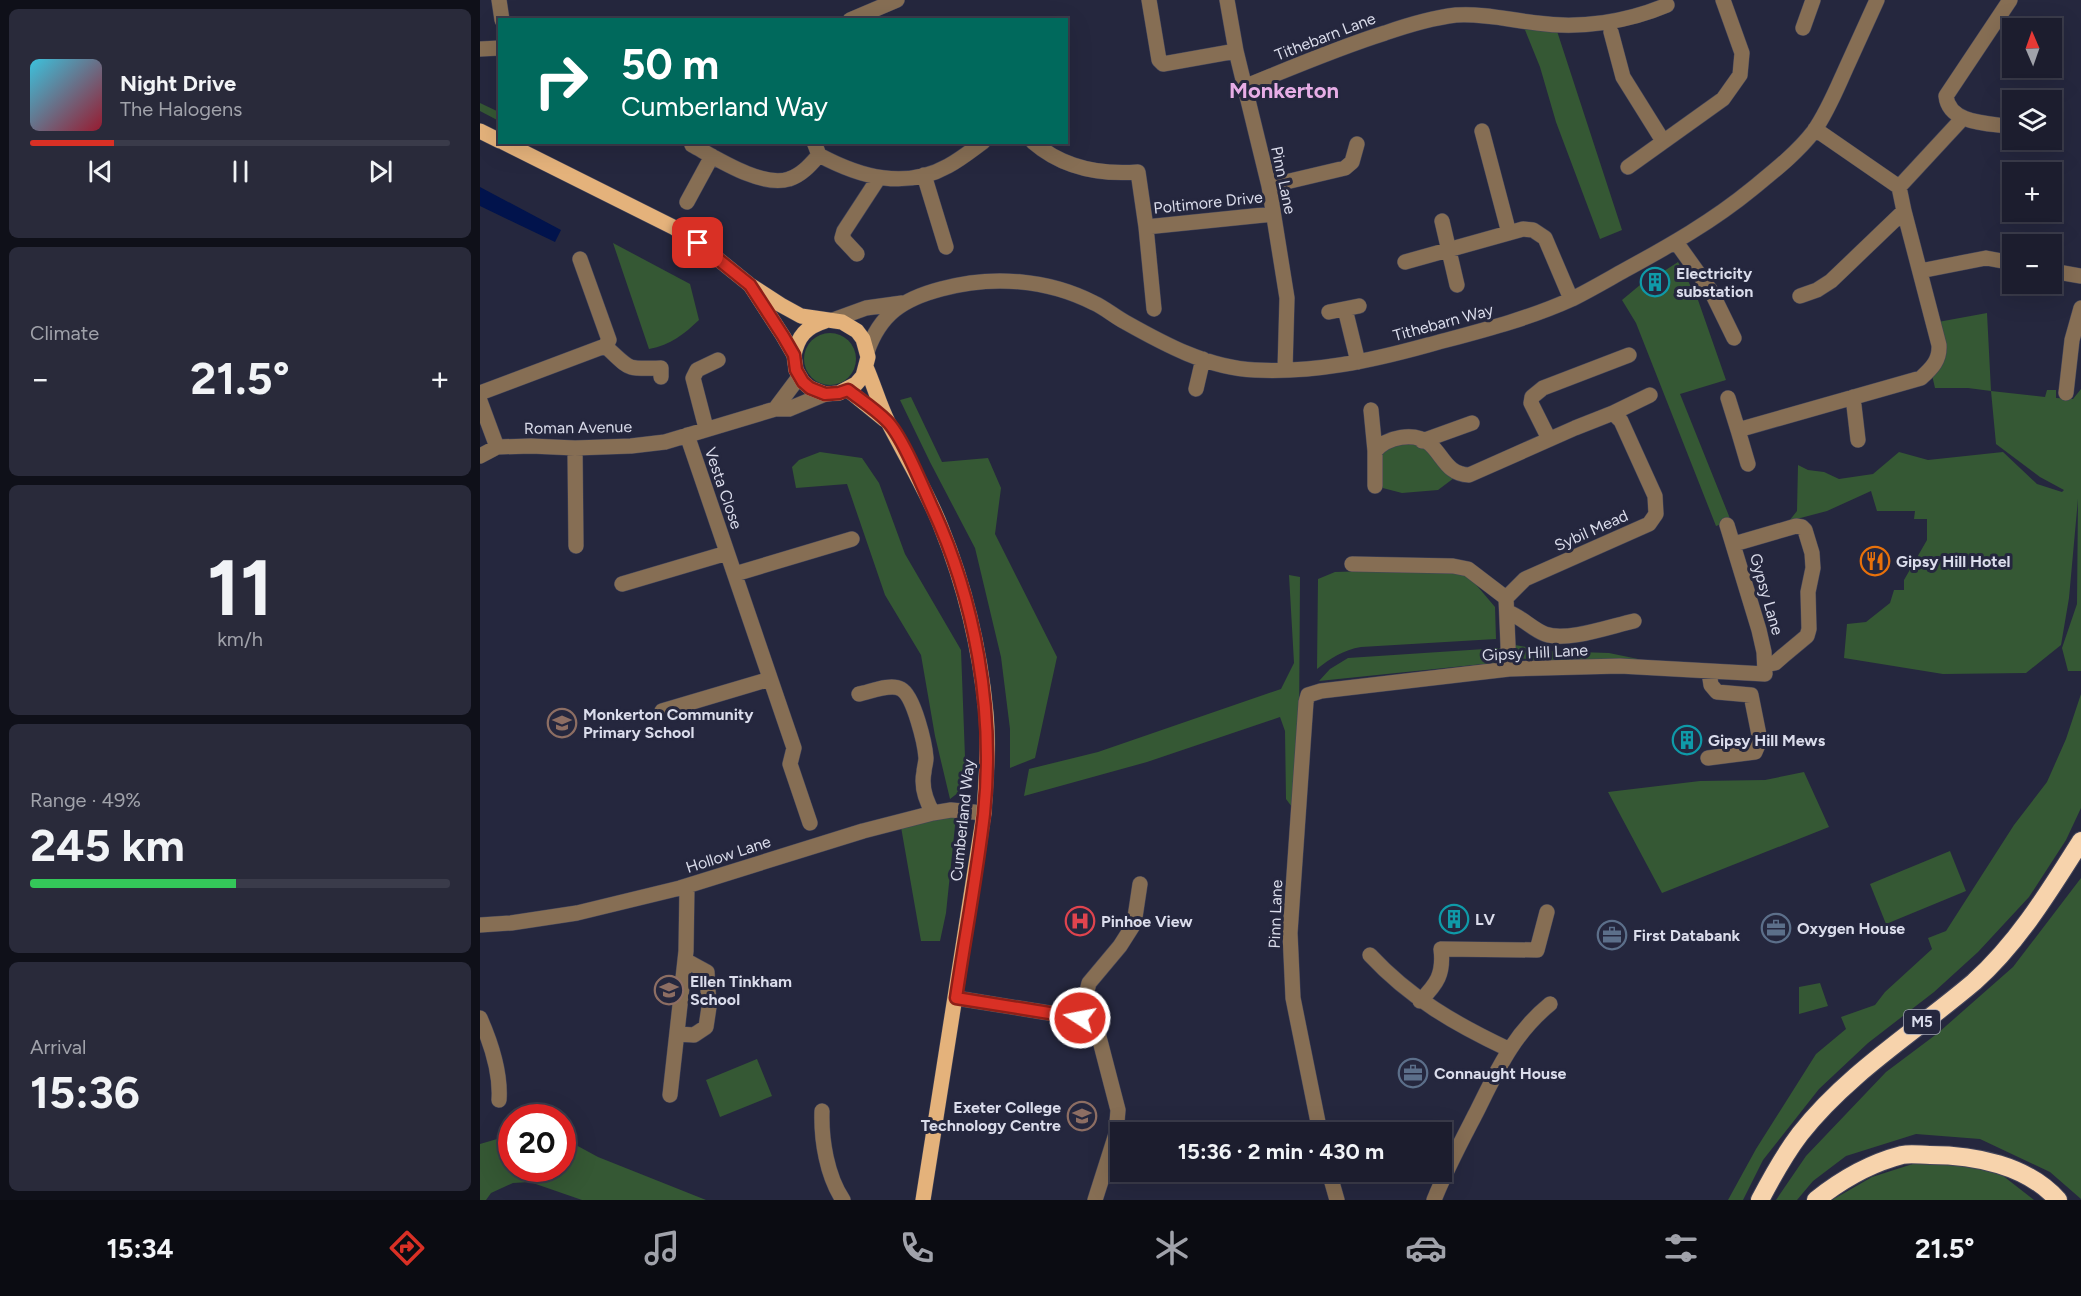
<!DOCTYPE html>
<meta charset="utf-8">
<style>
body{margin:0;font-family:Figtree,sans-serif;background:#292a3a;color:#f1f3f6;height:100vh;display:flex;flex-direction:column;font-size:22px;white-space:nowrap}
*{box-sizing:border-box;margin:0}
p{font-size:20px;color:#a0a2aa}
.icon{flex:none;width:33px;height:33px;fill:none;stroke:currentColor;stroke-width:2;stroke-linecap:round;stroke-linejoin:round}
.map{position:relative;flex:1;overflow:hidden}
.panel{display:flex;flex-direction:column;gap:9px;padding:9px;background:#0f1019;width:480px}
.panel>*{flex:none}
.guide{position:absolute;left:18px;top:18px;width:570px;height:126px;border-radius:0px;box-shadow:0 6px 24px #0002,0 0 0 2px #3a3b4a;background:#00695c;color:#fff;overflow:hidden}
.needle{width:39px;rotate:358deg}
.tools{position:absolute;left:1522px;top:18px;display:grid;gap:12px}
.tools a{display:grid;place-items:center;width:60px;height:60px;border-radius:0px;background:#1c1d2e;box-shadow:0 6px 24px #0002,0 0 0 2px #3a3b4a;font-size:30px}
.speed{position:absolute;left:18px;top:1104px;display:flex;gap:12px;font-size:30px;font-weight:700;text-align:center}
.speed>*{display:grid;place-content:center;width:78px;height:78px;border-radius:50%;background:#1c1d2e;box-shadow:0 6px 24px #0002,0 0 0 2px #3a3b4a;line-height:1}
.speed .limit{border:9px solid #d22;background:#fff;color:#111}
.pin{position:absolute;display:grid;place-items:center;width:51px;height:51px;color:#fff;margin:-26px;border-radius:12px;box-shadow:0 3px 9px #0006}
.me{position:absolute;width:66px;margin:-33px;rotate:281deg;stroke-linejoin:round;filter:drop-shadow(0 0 4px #0008)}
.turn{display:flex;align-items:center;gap:21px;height:126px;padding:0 24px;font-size:27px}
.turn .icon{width:78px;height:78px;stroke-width:2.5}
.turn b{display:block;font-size:42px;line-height:51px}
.big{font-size:45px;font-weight:700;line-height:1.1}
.panel .tile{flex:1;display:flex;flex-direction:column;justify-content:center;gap:9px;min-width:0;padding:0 21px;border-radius:9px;background:#292a3a}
.panel .dial{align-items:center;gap:0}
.dial b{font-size:78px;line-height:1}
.song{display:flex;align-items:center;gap:18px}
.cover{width:72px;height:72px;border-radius:9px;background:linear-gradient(135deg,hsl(190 70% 55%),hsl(350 70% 35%))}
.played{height:6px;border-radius:3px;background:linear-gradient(90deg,#d93025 20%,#3a3b4a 20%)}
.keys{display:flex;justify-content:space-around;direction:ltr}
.heat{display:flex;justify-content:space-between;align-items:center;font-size:33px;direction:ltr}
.charge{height:9px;border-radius:4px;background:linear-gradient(90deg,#34c759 49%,#3a3b4a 0)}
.trip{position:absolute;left:630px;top:1122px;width:342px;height:60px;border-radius:0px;background:#1c1d2e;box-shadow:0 6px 24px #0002,0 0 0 2px #3a3b4a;font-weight:700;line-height:60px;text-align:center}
.dock{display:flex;height:96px;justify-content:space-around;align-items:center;background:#0b0c12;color:#a0a2aa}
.dock .icon{width:42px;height:42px}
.dock .active{color:#d93025}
.dock b{font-size:27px;color:#f1f3f6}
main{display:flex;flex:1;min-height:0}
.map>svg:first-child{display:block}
.green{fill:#355834}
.water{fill:#01134c}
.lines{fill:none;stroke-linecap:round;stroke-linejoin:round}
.minor-casing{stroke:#42445a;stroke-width:16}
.major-casing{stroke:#42445a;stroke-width:16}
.highway-casing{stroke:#42445a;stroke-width:20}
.minor{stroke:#866e54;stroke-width:15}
.major{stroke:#e4b27b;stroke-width:15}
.highway{stroke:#f7d3ac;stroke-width:18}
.route-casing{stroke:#8d1f18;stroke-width:15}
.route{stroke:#d93025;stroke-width:10}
.labels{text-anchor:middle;stroke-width:6;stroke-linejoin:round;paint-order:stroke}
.shield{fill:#25273e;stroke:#a4a6b7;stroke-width:1.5}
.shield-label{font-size:15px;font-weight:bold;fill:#dadceb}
.street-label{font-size:16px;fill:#dadceb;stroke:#25273e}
.poi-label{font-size:16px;font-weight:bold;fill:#dadceb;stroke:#25273e;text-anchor:start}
.district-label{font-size:22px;font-weight:bold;fill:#e7ade6;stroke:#25273e}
</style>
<main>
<section class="panel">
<div class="tile">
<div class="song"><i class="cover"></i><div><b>Night Drive</b><p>The Halogens</p></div></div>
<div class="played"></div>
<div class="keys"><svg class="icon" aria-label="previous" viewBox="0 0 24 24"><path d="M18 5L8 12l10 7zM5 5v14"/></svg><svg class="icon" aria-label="pause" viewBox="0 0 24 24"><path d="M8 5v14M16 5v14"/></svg><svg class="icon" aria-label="next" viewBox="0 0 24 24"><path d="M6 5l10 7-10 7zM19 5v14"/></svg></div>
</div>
<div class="tile"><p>Climate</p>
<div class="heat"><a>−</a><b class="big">21.5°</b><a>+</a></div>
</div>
<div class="tile dial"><b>11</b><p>km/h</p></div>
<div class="tile"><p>Range · 49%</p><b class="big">245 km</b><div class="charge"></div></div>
<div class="tile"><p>Arrival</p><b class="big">15:36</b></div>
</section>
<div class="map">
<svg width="1601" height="1200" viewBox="0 0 1601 1200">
<rect width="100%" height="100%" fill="#25273e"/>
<path class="green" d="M1043,25L1076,28L1142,230L1120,239L1076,122L1060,67Z
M0,103L19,112V121L0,111Z
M133,243L210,284L219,320C204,334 191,345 169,349Z
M1198,262L1218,300L1246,380L1200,394L1251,521L1236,526L1156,323L1142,300L1166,280L1172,290L1182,285L1178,275Z
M1507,313L1511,391L1565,397L1567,390H1576V398L1593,399L1601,389V671H1588L1582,648L1597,604L1598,499L1589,598L1581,645L1546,673L1463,674L1364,658L1367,624L1386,622L1410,603L1414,590H1424V580L1447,540V519H1434L1435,511H1397L1391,491L1347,511L1309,521L1317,511L1318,465L1328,470L1344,472L1359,479L1393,474L1419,452L1448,460L1523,452L1557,484L1582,492L1584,490L1560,477L1516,444L1511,391L1488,388H1455L1452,375L1463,363L1465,350L1458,322Z
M324 359a26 26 0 1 1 52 0a26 26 0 1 1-52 0Z
M431,397L462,462L508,458L521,488L515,534L577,657L555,758L530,768V729L521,657L495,548L450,462L420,400Z
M936,438L978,475L958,490L922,493L895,486L901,444Z
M340,452L382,458L399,483L425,554L481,650L486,784L483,789L470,799L455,736L441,655L405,595L367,484L316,488L312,467L319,460Z
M921,570L987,574L1015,607L1016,639L881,647C863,650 851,658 837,669L838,579L855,572Z
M809,575L820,577L819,730L812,807L806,799L805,731L800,717L667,762L544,796L549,769L618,752L801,689L814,663Z
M1035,645L1068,651L1129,653L1158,659L1051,660L1041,658L1035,653Z
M1020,648L1018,659L1013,663L839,681L850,669L868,658Z
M1601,694V808L1586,840L1549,897L1498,952L1454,992L1388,1043L1339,1089L1283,1160L1263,1200H1248L1276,1149L1336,1054L1366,1029L1361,1017L1395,1005L1405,992L1452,949L1448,938L1466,931L1534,825L1567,782L1586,739Z
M1324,772L1349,827L1182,893L1128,792L1220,781L1285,780Z
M476,816L466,913L460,941H441L421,827Z
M1470,851L1486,891L1406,924L1390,884Z
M1601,878V1199L1570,1172L1500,1139L1436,1134L1366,1156L1333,1181L1317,1200H1296L1326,1156L1406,1072L1458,1033L1533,967Z
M1340,983L1348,1006L1319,1014V987Z
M277,1059L292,1096L240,1117L226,1080Z
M31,1135L32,1168H82L83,1138L118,1157L226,1200H102L50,1182L33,1183L11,1193L6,1200H0V1144Z
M1439,1162L1482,1164L1522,1175L1554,1200H1352L1392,1177Z"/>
<path class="water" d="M0,187L81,230L75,242L0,206Z"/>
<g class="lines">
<g class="minor-casing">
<path id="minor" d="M19,0L22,20
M669,0L679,60L683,64L756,51
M747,0L756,51L789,186L807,298L805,370
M1530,0L1466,96C1469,125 1511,123 1533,127
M370,20L417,0
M1323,28L1333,0
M1131,32L1143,77L1183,141
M0,49L20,48
M764,87C811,68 857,48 905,33C928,25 951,18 976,15C1003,13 1030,20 1057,23C1101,29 1147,22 1187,5
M1002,131L1029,233
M1572,133L1576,134
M334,142L339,155C380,177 425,190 468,166C481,159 492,150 503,142
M553,142C583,168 619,175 658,172L666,227L793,214
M212,145C236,158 282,188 309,179C322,175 331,164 339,155
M1148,167L1243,99L1260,75L1262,53L1243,0
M444,175L466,247
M789,186L865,168L872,162L877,144
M1419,187L1482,119
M207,202L232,156
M962,221L977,285
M666,227L674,309
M1196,242L1231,291L1254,338
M377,254L362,238L364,231L398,179
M100,259L129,340L125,346
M925,262L1043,229L1053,230L1065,238L1091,299
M1440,271L1506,258L1533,263
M1572,271L1601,276
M1320,296L1337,290L1351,281L1424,211L1419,187L1335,129
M865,309L878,362
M849,312L879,306
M353,320L386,308L422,303
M387,352C400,314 423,299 461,289C512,275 567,279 614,303C625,308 634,316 645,322C684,344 728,368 775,370C834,373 890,361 948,345C996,332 1046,320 1092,299C1110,290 1127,280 1145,270C1189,246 1233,221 1272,189C1294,171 1317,153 1334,131C1348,111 1357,88 1367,66C1377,44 1387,22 1397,0
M716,389L723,359
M0,393L125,346C152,370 144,369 181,368V377
M1586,393L1592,340L1601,308
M1373,397L1378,440
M1248,398L1258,430L1441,378C1452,368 1460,360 1459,345L1424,211
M0,401L17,447
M295,409L319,377
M891,410L895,451
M1133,413L1170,395
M226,428L213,378L217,370L238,360
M1258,430L1268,464
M207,435L314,748L310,764L330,823
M1069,439L1051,403L1052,397L1063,388L1149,355
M942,441L992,423
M95,448L96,546
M0,456L17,447L51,446L95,448L151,446L185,442L295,409H309L345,394
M895,486V451C907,437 934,431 950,444C964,457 967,474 989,475L1095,428L1133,413L1141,421L1175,496L1176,514L1169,524L1045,579L1026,598
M1254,544L1316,526L1322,527L1325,530L1332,553L1333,568L1328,592L1329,629L1327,636L1303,656L1295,663L1285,665
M872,564L973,566L988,569L1026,598L1029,669
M255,574L372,539
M142,584L247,553
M1028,612C1043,618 1052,629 1065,634C1087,642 1131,626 1154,621
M379,694C390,692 410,683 421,689C434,696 445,744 446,758C446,763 444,768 444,772C441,786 446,801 453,813
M182,711L290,679
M1228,758L1275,752L1280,740L1271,695L1237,692L1231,685L1229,672
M0,925L31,923L97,913L200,888L383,831L453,813L471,810L504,813
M890,955C930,998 975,1024 1028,1049
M476,998L600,1018
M940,1001C957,984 964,974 961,949L1057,950L1067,912
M0,1018C11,1043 21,1072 19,1100
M198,1034L214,1035L226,1027L229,1007L227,972L205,960
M190,1095L206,951L207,886
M342,1111C341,1140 347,1176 363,1200
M840,1132L813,998L810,933L826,702L828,695L841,691L1029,669L1140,666L1285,674L1284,652L1279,630L1247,525
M849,1172L857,1200
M615,1200L636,1134L638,1110L619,1037C614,1027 609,1022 600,1018L609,983L640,946L654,924L660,884
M954,1200C966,1170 981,1142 996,1113C1017,1071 1033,1034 1070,1004"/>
</g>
<g class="major-casing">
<path id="major" d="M0,131L20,141
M23,142L193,227L218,243L270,285L301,305L321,316L362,322L377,331L383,339L388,357L383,376L376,384L359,393L345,394L330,388L323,382L316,370L314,355L303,336L270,285
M314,355C318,336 326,327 345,321
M386,367C394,385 399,404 408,422C426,457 447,491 461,527C485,586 500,650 506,713C509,746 506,780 504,813L443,1200
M368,390L405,420"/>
</g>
<g class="highway-casing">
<path id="highway" d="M1280,1200C1292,1177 1304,1155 1320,1134C1368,1073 1435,1032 1494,982C1538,943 1570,890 1601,841
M1336,1200C1361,1180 1391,1163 1422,1155C1431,1153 1441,1155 1450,1155C1494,1155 1547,1165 1578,1200"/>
</g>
<use href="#minor" class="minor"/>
<use href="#major" class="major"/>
<use href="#highway" class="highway"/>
</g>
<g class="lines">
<g class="route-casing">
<path id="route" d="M218,243L270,285L303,336L314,355L316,370L323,382L330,388L345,394L359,393L368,390C381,400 395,409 407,421C422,436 441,483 451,505C495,599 515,710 504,814C497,875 485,937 476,998L600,1018"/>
</g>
<use href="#route" class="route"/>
</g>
<defs>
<g id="building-ring" transform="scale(1.5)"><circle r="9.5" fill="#25273e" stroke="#0f9aa8" stroke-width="1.5"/><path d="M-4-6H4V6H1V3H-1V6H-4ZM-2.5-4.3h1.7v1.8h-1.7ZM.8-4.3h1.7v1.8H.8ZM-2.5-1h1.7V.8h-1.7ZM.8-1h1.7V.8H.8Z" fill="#0f9aa8"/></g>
<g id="restaurant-ring" transform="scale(1.5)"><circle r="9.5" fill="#25273e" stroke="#e8710a" stroke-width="1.5"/><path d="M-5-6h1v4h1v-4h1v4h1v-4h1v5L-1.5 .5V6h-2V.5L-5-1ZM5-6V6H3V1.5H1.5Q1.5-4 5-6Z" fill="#e8710a"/></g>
<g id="school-ring" transform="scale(1.5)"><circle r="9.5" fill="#25273e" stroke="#8d6e63" stroke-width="1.5"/><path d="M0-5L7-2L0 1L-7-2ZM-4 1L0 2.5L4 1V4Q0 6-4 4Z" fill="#8d6e63"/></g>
<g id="hospital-ring" transform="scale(1.5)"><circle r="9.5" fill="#25273e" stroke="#e0444e" stroke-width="1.5"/><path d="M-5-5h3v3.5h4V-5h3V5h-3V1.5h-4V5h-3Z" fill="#e0444e"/></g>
<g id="office-ring" transform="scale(1.5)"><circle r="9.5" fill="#25273e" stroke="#5c6f8a" stroke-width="1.5"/><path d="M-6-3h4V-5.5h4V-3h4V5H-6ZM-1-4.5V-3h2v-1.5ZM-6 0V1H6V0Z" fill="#5c6f8a"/></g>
<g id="university-ring" transform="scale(1.5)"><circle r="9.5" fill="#25273e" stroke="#8d6e63" stroke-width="1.5"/><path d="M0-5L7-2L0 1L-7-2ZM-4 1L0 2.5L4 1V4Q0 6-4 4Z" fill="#8d6e63"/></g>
</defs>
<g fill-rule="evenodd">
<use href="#building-ring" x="1175" y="282"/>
<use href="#restaurant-ring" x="1395" y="561"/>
<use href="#school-ring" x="82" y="723"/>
<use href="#building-ring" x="1207" y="740"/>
<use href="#building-ring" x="974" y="919"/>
<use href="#hospital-ring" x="600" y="921"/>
<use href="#office-ring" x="1296" y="928"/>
<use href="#office-ring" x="1132" y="935"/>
<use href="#school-ring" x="189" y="990"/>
<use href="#office-ring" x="933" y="1073"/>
<use href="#university-ring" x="602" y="1116"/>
</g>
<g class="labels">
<rect class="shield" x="1424" y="1010" width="36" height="24" rx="4.5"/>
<g class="shield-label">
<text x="1442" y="1027">M5</text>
</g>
<g class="street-label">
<text transform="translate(845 36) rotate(-21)" y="6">Tithebarn Lane</text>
<text transform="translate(804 180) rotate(78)" y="6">Pinn Lane</text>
<text transform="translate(728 202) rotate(-6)" y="6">Poltimore Drive</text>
<text transform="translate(963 322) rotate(-15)" y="6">Tithebarn Way</text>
<text transform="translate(98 427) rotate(-1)" y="6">Roman Avenue</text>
<text transform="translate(244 488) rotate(71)" y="6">Vesta Close</text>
<text transform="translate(1111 530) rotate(-24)" y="6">Sybil Mead</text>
<text transform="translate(1287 594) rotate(74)" y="6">Gypsy Lane</text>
<text transform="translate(1055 652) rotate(-3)" y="6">Gipsy Hill Lane</text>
<text transform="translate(482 820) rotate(-84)" y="6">Cumberland Way</text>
<text transform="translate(248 854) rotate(-18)" y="6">Hollow Lane</text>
<text transform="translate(795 914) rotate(-88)" y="6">Pinn Lane</text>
</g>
<g class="poi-label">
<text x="1196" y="279">Electricity<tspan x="1196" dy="18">substation</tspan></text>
<text x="1416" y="567">Gipsy Hill Hotel</text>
<text x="103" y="720">Monkerton Community<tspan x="103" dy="18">Primary School</tspan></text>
<text x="1228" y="746">Gipsy Hill Mews</text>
<text x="995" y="925">LV</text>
<text x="621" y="927">Pinhoe View</text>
<text x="1317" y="934">Oxygen House</text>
<text x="1153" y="941">First Databank</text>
<text x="210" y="987">Ellen Tinkham<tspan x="210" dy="18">School</tspan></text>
<text x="954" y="1079">Connaught House</text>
<text x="581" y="1113" text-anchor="end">Exeter College<tspan x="581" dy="18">Technology Centre</tspan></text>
</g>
<g class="district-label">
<text x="804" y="98">Monkerton</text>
</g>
</g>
</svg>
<div class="tools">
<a><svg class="needle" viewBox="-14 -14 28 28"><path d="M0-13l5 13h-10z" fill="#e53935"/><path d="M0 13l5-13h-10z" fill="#a0a2aa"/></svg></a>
<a><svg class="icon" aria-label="layers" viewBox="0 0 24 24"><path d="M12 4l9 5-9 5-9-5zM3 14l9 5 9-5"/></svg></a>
<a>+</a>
<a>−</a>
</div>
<div class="speed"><div class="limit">20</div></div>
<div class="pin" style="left:218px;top:243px;background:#d93025"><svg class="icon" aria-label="arrive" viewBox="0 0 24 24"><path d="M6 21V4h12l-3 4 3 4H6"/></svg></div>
<svg class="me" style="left:600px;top:1018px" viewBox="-20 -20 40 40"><circle r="17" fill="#d93025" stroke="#fff" stroke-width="3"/><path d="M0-11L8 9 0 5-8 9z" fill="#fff"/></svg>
<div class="trip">15:36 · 2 min · 430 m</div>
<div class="guide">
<div class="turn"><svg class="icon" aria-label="right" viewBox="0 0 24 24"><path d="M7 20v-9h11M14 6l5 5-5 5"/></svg><div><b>50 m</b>Cumberland Way</div></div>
</div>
</div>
</main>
<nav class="dock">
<b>15:34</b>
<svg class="icon active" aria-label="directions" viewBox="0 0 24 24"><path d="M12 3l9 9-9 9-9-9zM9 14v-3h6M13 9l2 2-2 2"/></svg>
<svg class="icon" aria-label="music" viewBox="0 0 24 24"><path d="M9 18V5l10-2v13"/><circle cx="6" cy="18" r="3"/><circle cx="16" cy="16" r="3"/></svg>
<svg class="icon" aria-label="phone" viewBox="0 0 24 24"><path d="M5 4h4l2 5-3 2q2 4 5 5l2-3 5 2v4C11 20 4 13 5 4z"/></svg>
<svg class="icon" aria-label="climate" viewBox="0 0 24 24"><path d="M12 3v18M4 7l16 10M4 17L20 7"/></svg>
<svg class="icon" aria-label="car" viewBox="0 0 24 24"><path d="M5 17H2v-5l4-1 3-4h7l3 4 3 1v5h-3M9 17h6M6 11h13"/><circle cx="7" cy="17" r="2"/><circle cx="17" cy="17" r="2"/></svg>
<svg class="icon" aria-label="filters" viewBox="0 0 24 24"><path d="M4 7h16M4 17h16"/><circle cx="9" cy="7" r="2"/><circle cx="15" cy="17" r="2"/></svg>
<b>21.5°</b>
</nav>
